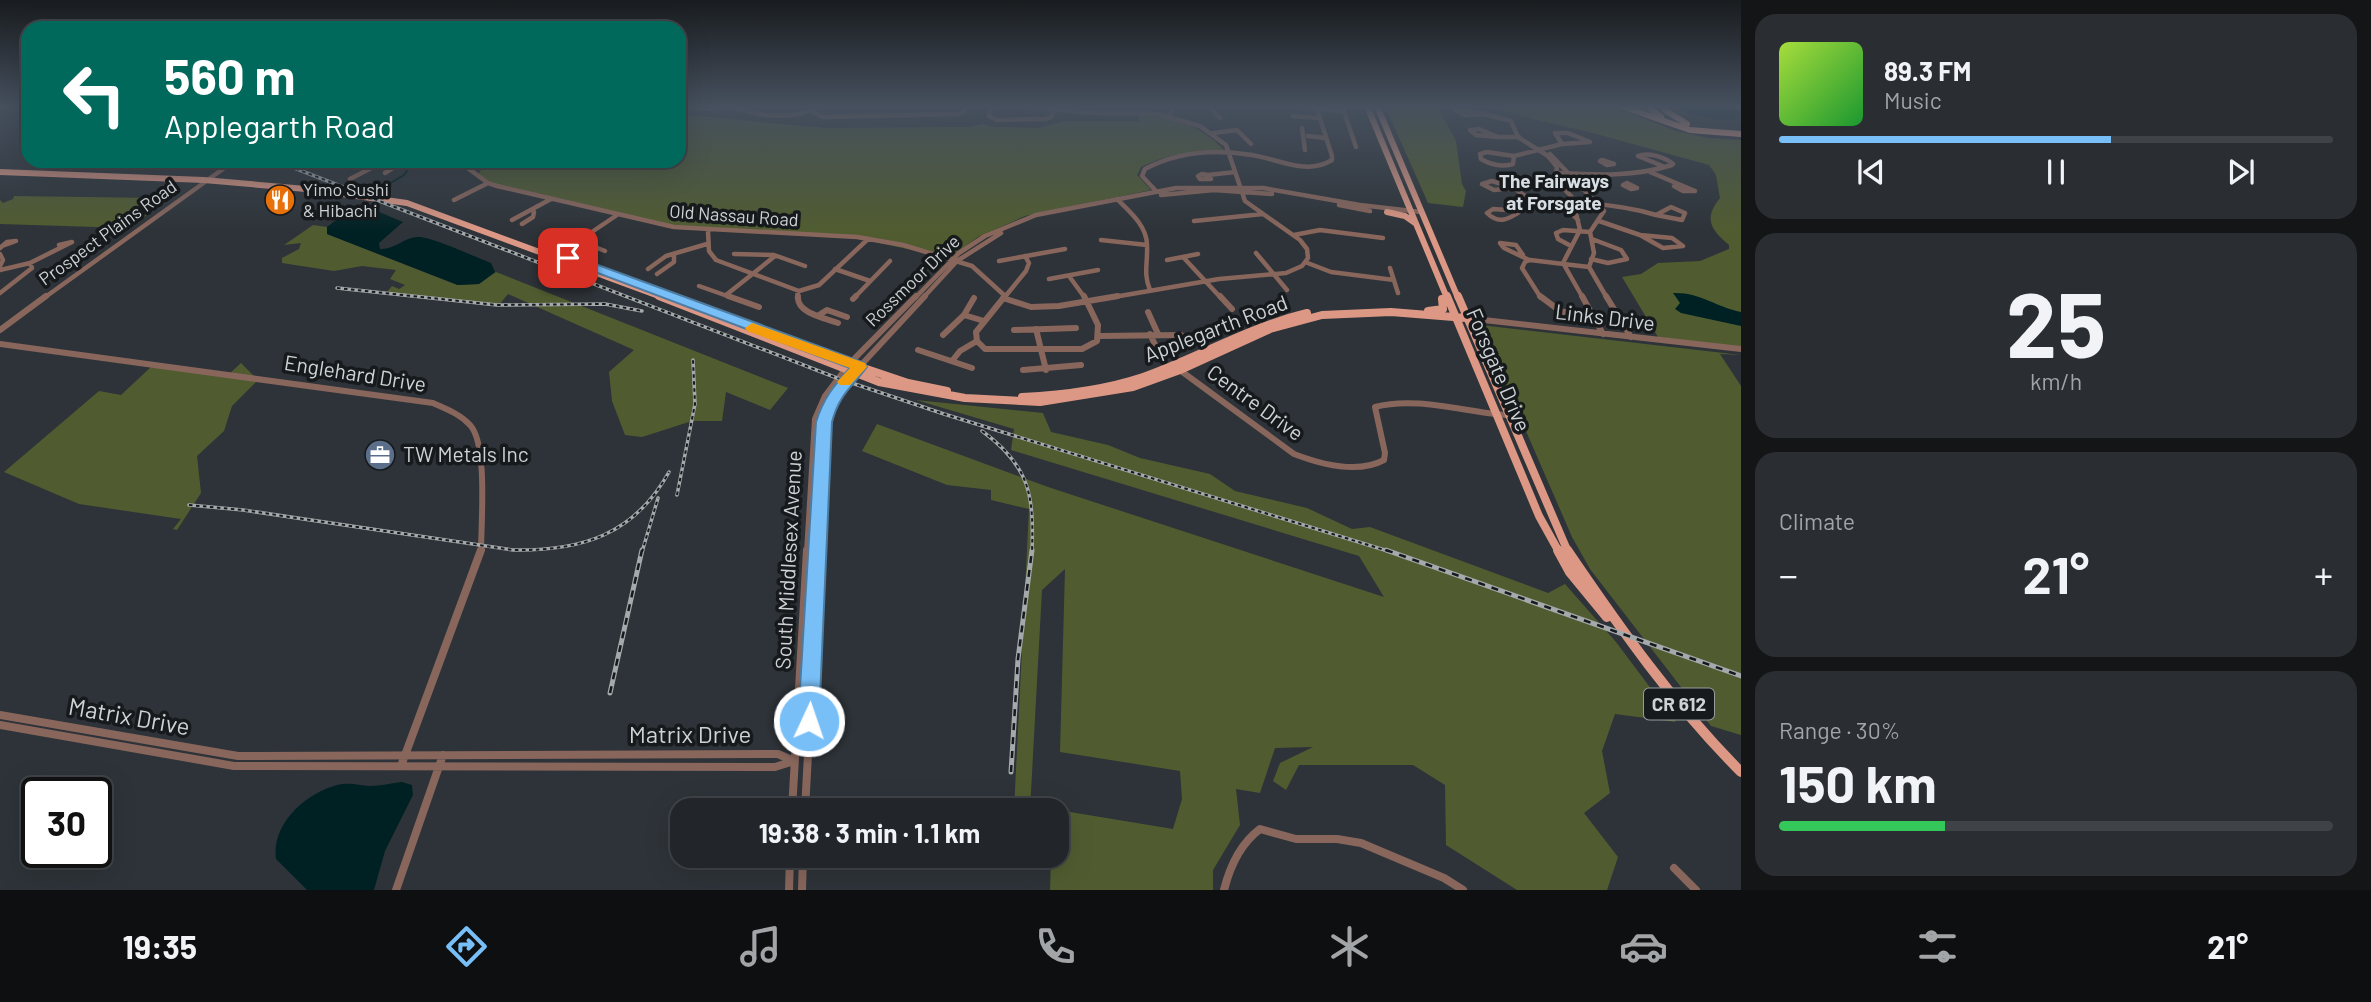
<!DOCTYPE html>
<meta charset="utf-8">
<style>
body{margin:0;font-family:Barlow,sans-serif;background:#2a2e32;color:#f1f3f6;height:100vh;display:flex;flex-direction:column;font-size:26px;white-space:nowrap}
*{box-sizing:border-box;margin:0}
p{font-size:23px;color:#a2a5a8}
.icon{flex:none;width:38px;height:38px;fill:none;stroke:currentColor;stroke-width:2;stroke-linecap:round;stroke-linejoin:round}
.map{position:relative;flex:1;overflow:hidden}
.drawer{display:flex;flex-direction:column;gap:14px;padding:14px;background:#131517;width:630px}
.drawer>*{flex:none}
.hud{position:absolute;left:21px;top:21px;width:665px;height:147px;border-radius:21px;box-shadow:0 7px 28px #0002,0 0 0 2px #3f4347;background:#00695c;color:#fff;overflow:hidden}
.speed{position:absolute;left:21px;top:777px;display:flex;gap:14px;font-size:35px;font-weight:700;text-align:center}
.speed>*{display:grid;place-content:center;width:91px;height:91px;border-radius:50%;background:#22262a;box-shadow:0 7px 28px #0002,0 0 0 2px #3f4347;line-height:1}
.speed .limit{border:4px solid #111;border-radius:10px;background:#fff;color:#111}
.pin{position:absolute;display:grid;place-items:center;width:60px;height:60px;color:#fff;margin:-30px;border-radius:14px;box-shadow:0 4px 10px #0006}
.me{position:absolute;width:77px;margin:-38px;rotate:3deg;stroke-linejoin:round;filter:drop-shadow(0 0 5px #0008)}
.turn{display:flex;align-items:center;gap:24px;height:147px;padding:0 28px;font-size:32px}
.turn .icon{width:91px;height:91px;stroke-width:2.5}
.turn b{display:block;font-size:49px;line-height:60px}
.big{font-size:52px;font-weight:700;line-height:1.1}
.drawer .card{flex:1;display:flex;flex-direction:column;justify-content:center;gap:10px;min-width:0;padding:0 24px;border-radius:21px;background:#2a2e32}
.drawer .dial{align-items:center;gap:0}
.dial b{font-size:91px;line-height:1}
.song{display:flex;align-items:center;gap:21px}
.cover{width:84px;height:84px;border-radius:10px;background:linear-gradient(135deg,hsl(80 70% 55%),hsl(130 70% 35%))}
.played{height:7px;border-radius:4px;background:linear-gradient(90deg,#78bff7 60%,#3f4347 60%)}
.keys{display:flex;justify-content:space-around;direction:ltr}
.heat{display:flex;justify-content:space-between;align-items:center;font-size:38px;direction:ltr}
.charge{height:10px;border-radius:5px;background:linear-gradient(90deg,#34c759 30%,#3f4347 0)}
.trip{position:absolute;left:670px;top:798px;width:399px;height:70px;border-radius:21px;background:#22262a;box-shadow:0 7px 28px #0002,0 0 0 2px #3f4347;font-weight:700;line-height:70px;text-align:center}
.menu{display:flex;height:112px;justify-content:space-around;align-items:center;background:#0e0f11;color:#a2a5a8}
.menu .icon{width:49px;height:49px}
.menu .on{color:#78bff7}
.menu b{font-size:32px;color:#f1f3f6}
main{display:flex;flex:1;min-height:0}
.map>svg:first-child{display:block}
.green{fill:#505c30}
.water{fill:#002123}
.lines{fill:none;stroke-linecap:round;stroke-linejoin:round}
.stream{stroke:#002123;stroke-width:2}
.minor-far2{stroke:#88665c;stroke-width:4.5}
.minor-far1{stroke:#88665c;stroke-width:6}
.minor{stroke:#88665c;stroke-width:8}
.major-far2{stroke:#dd9885;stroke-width:6}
.major-far1{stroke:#dd9885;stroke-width:8}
.major{stroke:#dd9885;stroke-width:10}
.highway{stroke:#feab94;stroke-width:6}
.rail-far1-casing{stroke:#a4a9ac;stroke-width:3.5}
.rail-casing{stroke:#a4a9ac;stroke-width:5}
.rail-far1{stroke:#171a1c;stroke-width:2;stroke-dasharray:3.5;stroke-linecap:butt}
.rail{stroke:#171a1c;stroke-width:2.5;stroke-dasharray:7;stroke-linecap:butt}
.route{fill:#78bff7;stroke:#4e7ca1;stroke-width:2}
.slow{fill:#f59e0b}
.labels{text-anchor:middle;stroke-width:7;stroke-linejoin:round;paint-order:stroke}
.far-poi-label{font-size:18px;fill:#ced2d5;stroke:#171a1c;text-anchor:start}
.far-street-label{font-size:18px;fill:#ced2d5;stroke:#171a1c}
.far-neighbourhood-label{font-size:19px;font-weight:bold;fill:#d7dfe5;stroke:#171a1c}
.shield{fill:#171a1c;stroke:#979b9e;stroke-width:2}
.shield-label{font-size:19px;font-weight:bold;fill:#ced2d5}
.street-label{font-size:21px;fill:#ced2d5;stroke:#171a1c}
.poi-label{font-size:21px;fill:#ced2d5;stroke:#171a1c;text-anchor:start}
.near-street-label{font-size:24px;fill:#ced2d5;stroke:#171a1c}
</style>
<main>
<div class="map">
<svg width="1741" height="890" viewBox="0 0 1741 890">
<rect width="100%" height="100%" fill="#2d3338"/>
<path class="green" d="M1385,106H1440V111L1456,141L1462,184L1466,191L1463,207L1428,203Z
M1479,106H1611L1676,131L1709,138L1741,140V347L1658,337L1622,277L1641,274L1658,263L1700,261L1729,249V245C1711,230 1703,219 1720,198L1716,175L1709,165L1593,133Z
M1139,113C1170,115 1202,126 1224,150C1194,150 1168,154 1141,167L1137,175L1151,190L1025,216L978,237L949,258L856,238L683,229L503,188L478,175L486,161H679V114L825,128L968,127L984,124L991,127L1038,128L1066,121H1139Z
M14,196L156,198L173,196L129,228L0,224V200L3,203L13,199Z
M313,225L327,227V234L457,285L479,284L496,272L788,388L770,410L726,392L722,421H692L642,437L625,435L612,401L609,372L634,350L508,294L499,305L387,292L392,286L399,289L405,285L390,279L396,270L362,266L334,271L282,263V258L299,249L301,243L284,245Z
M1480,325L1741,355L1720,354L1741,386V735L1711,726L1590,569L1572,537Z
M241,363L258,380L232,406L224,431L197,456L201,493L177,530L173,529L181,519L79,504L4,472L99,391L121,395L152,366L227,376Z
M916,400L1043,413L1051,432L1108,445L1140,458L1210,474L1235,491L1307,508L1352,529L1370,527L1548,593L1565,584L1616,642L1676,722L1615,714L1602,751L1610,793L1584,813L1618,857L1607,890H1517L1446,845L1445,785L1413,765H1299L1286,790L1273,781L1280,763L1313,747L1275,748L1260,793L1236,789L1240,825L1213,870V890H1050L1051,856H1057V839L1070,812L1173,829L1182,799L1180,771L1060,752L1065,569L1042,590L1030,810H1014L1029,509L991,500V490L947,485L862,451L877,424L1048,487L1384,597L1359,556L1011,450L1014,429Z"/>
<path class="water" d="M1680,106C1697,106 1731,100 1741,113L1737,119C1721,122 1695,116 1680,110Z
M365,206L403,222L379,243L380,249C394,250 403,238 417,237C431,236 475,257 491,263L495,272L479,284L458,285L327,234V227L353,207Z
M1673,293C1700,292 1716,307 1741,312V326L1681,313L1675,309L1680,303Z
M402,782L412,785L413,795L385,851L374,890H307L276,859C271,824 306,793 337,785C348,782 359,785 370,786C380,786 392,783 402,782Z"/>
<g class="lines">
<path class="stream" d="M377,191L404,175L410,167"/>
<path class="minor-far2" d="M679,106L713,109L729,106
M730,106C759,116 791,122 819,106
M992,106L989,116L997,120L1045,119L1051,117L1054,110
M1019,106L1094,113L1158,114L1200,126L1226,145L1245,201L1300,240L1307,249L1308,258L1302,266L1286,273L1219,279L1108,298
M1209,106L1220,118
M1287,106L1343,111
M1342,106L1356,147
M811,111L823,117L957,114L962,113L966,106
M1483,114L1464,115L1456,110L1464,109L1511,121L1518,137L1548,156L1557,167L1555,180L1572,197L1580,230L1563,263L1583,298
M1169,116L1174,106
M1293,116L1320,118
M1302,128L1305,150
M1479,129L1498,137L1476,135L1470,130Z
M1213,133L1237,130L1251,144
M1555,133H1568L1590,142L1562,144Z
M1308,136L1326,138
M1498,137H1519
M1487,152L1514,156L1513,164C1502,167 1491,165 1481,159L1480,154Z
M1550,154L1604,211L1590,232L1594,253L1589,267L1607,298
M1514,156L1562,144
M1602,160L1614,164L1607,165L1600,161Z
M385,161L412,165L438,161
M458,161L488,183L497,186L674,227L857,237L903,245L972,266L1004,295
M1650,172L1695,191H1683L1674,186L1676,184
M385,173L399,164
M1557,173C1597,175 1634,177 1672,165L1673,164C1665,157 1648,152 1638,156L1665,167
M1202,174L1208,175L1211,179H1200L1198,176Z
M1208,175L1235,172
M350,179L385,161
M1492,181L1511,187L1514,188L1494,190L1482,184Z
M1627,183L1637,188L1631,189L1623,185Z
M1514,188L1536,204
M1156,191L1142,176L1145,169C1179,151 1215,149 1252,155C1279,159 1306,176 1332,160V156L1317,109
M1161,195L1214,190L1272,194
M1117,199C1130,212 1147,226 1147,245C1148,262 1143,274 1150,290
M454,200L488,183
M1339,205L1370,211
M1551,206L1570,212L1578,220
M1671,207L1685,213L1682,220L1656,215Z
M1493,209L1521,211C1509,219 1499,225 1487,213Z
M1521,211C1546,194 1627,206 1656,215
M512,220L551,199
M1194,221L1263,214
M1599,221L1640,235
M522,224L533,217L534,212
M555,231L605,251
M708,231L709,251L716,260L799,291L819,285L868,239
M1294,235L1320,230L1383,238
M1640,235L1672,238L1683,246L1663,248Z
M580,240L617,215
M1101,240L1147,245
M1571,246L1558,239L1556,233L1563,230L1590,232
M0,248L7,242L16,241L5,245
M1256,253L1287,290
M0,254L3,260L0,266
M734,254L774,255L805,266
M1523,255L1516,245L1500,243L1504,248L1529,260
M1183,257L1221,298
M1591,259L1608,263L1627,259L1621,250L1592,239
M1167,260L1198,254
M999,261L1065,249
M1305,262L1331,272L1394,280
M1390,268L1398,293
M648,269L666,256L707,244
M835,269L870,281
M0,270L30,263L72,242L59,245L61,247
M657,274L674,262V255
M1069,276L1085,298
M1049,279L1098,270
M699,286L733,298
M0,293L32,268L30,263
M726,295L775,256
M44,298L234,161
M797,298L798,291
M854,298L890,261
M915,298L959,253L985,236L1036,215L1176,188H1263L1360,205L1421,212
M923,298L957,261L1001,233
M1004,298L1026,271L1029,263L1025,256
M1541,298L1522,268L1525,262L1530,260L1589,267"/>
<path class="minor-far1" d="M728,296L759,307
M798,296C796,313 825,318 838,323
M1005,296L976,332L977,341L985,349H1082L1097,341L1098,325L1084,296
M1220,296L1232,309
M1540,296L1560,311L1596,320
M1582,296L1603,334
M1606,296L1631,337
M1003,298L1031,307L1059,306L1118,296
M853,299L856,296
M1148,312L1158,334
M819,315L827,310L847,317
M964,315L984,321
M1466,318L1741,349
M1036,329L1046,370
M0,330L46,296
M1014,330L1076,328
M1150,334L1157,349
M943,335L964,315L974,298
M1100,336L1181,335
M0,344L433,403C446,409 460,414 470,425C488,444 481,524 481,552
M918,350L972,368
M952,361L960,351L977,341
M1177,368L1294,454C1320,464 1358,474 1384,460L1385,453L1375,407C1416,396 1464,412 1506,415
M1023,370L1081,365
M807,552L815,419L825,396L850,363L916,296
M819,552L826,411L838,390L925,296"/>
<path class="minor" d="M0,715L238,756L778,754L794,761
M0,725L234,766L775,767L794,761
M401,766L481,550
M792,810L807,550
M805,810L819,550
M1674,868L1696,890
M396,890L443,755
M789,890L790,856
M802,890L803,856
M1224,890C1230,866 1240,844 1260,829L1296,839H1337L1361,843L1444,878L1463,890"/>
<path class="major-far2" d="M1367,106L1447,298
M1377,106L1458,298
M0,172L204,180L306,189L407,203L664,298
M1387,212L1405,216L1415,223"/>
<path class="major-far1" d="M659,296L879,382L965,398L1040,402L1133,387L1180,370L1270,329L1322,315L1391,312L1466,318
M1447,296L1539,516L1559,552
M1458,296L1568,552
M1428,311L1443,309L1442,299
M828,356L908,383L947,391
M1022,397C1063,395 1104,390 1143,377C1199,357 1249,327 1307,313"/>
<path class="major" d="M1558,550L1570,572L1607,617
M1567,550C1620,628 1674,705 1741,772"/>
<path class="highway" d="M1621,106L1690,130L1741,134
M1647,106L1661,117
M1666,106L1665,110L1687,124"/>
<g class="rail-far1-casing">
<path id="rail-far1" d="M276,161L837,378L944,414L1391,552
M337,288L497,305L605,304L642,311
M982,431C1030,466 1034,495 1032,552
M677,495L695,404L693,360
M189,505L243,510L513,550C582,551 634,535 669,472
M642,552L658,498"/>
</g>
<g class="rail-casing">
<path id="rail" d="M1386,550L1741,676
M610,693L642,550
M1011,772L1018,659L1032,550"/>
</g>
<use href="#rail-far1" class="rail-far1"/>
<use href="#rail" class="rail"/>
</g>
<linearGradient id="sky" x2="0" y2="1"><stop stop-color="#191c1f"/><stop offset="0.46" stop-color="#46505e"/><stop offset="1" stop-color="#46505e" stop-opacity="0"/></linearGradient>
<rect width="1741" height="231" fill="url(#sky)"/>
<path class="route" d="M568,254L865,363L867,367C851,388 839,395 832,422L819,721L816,728L809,730L802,728L798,721L816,422C823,399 834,385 850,368L563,260L561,258Z"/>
<path class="slow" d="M752,323L865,363L867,367L850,385H840L837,382L850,368L747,331L745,328Z"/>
<defs>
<g id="restaurant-disc" transform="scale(1.575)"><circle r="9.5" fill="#e8710a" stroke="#171a1c"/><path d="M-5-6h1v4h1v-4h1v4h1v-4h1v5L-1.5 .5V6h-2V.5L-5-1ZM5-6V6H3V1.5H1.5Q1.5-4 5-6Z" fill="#fff"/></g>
<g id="office-disc" transform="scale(1.575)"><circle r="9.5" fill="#5c6f8a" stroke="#171a1c"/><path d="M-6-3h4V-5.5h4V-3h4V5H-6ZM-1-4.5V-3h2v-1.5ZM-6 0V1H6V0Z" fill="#fff"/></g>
</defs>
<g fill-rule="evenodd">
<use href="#restaurant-disc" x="280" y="200"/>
<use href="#office-disc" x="380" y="455"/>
</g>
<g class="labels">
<g class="far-poi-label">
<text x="303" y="196">Yimo Sushi<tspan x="303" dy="21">&amp; Hibachi</tspan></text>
</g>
<g class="far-street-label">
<text transform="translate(734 216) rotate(4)" y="6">Old Nassau Road</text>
<text transform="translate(108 233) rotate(-36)" y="6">Prospect Plains Road</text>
<text transform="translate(913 281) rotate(-44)" y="6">Rossmoor Drive</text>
</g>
<g class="far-neighbourhood-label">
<text x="1554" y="188">The Fairways<tspan x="1554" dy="22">at Forsgate</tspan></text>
</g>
<rect class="shield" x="1644" y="688.5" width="70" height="31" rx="5"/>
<g class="shield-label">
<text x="1679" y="711">CR 612</text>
</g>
<g class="street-label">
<text transform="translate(1605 318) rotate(7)" y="7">Links Drive</text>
<text transform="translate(1216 329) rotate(-21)" y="7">Applegarth Road</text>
<text transform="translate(1498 370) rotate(67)" y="7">Forsgate Drive</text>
<text transform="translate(355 374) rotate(9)" y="7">Englehard Drive</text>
<text transform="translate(1255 403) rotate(36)" y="7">Centre Drive</text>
<text transform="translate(789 560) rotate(-87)" y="7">South Middlesex Avenue</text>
</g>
<g class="poi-label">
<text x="403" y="462">TW Metals Inc</text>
</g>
<g class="near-street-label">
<text transform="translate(129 717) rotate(10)" y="8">Matrix Drive</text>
<text x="690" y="743">Matrix Drive</text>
</g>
</g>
</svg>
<div class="speed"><div class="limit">30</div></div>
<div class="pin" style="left:568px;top:258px;background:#d93025"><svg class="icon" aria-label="arrive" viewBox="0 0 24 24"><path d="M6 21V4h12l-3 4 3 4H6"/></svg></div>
<svg class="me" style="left:809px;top:721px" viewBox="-20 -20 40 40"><circle r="17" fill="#78bff7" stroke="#fff" stroke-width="3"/><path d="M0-11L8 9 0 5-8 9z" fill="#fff"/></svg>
<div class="trip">19:38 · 3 min · 1.1 km</div>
<div class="hud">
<div class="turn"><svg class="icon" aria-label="left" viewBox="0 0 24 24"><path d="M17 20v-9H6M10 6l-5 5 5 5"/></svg><div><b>560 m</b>Applegarth Road</div></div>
</div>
</div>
<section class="drawer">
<div class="card">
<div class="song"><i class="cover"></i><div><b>89.3 FM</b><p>Music</p></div></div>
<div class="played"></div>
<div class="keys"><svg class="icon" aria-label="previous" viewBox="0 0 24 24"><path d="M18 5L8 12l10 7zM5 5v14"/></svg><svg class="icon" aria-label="pause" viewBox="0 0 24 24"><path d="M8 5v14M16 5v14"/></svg><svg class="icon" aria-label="next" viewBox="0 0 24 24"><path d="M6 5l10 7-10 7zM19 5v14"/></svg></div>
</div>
<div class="card dial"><b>25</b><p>km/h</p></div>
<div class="card"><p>Climate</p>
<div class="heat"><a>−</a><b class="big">21°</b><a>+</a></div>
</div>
<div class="card"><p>Range · 30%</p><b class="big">150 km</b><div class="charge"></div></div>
</section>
</main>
<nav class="menu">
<b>19:35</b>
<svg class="icon on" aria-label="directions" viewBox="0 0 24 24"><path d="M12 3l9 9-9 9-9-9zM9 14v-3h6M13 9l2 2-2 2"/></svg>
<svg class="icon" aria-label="music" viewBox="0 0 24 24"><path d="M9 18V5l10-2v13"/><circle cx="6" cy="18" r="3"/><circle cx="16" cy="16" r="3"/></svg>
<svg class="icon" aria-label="phone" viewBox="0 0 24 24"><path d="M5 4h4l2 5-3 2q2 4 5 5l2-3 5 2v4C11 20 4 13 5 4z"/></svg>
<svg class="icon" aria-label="climate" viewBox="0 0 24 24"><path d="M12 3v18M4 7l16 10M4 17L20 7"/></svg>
<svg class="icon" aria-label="car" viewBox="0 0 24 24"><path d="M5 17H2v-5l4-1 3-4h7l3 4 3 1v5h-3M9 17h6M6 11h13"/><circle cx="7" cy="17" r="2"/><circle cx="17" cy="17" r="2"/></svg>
<svg class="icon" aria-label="filters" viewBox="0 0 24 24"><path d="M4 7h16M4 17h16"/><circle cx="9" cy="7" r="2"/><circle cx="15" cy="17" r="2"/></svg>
<b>21°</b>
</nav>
